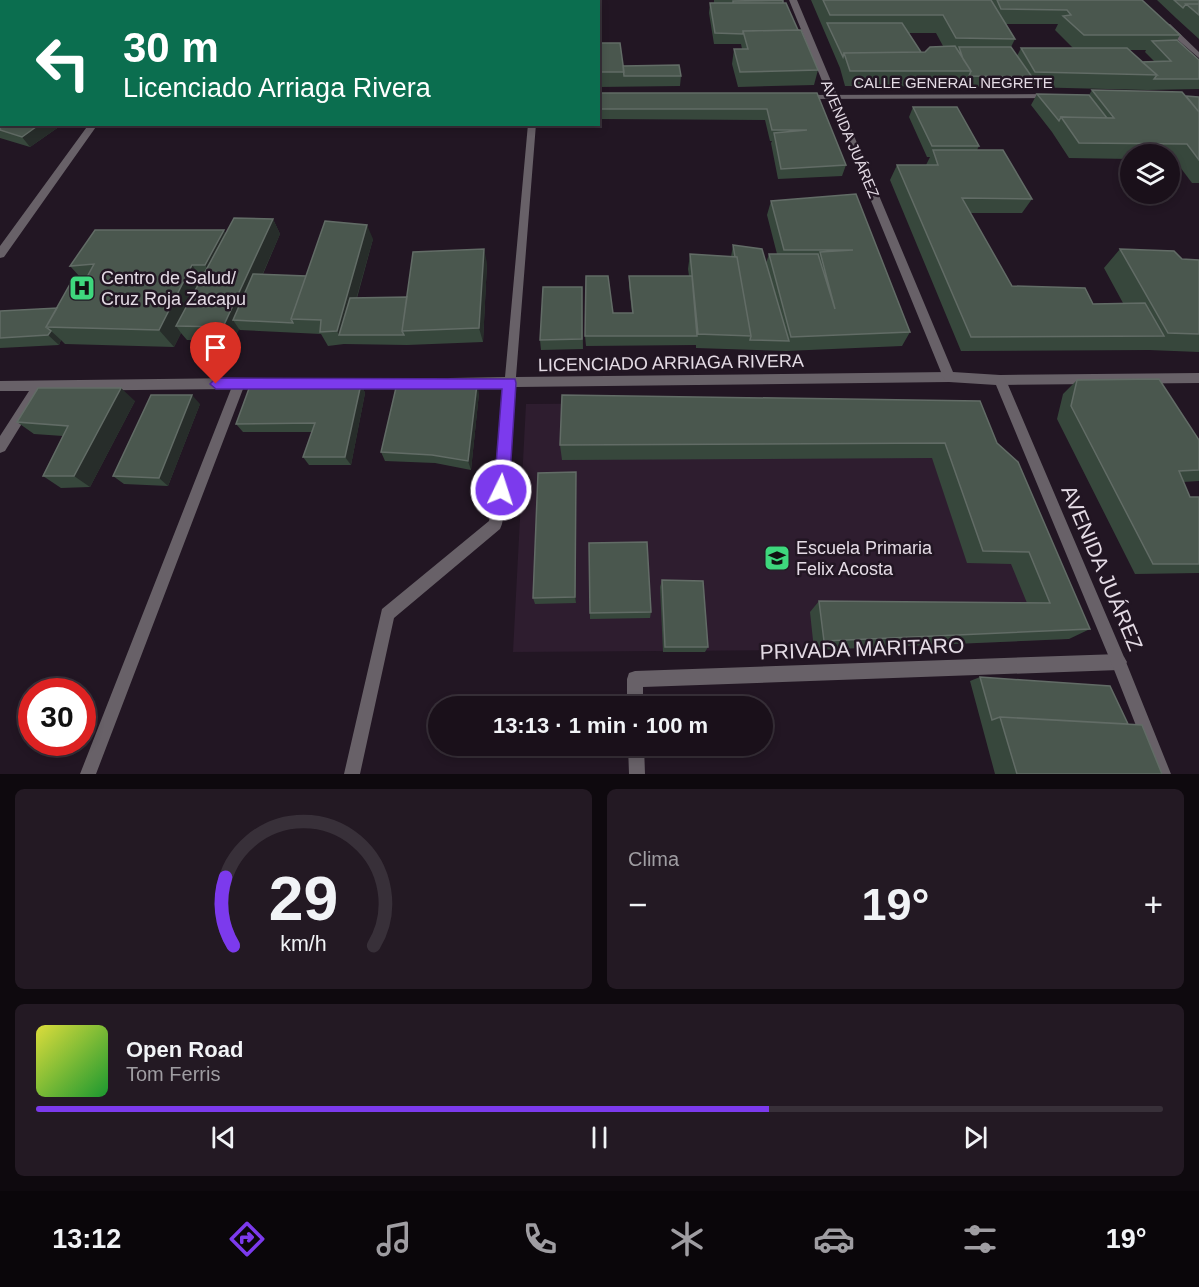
<!DOCTYPE html>
<html lang="es">
<meta charset="utf-8">
<style>
body{margin:0;font-family:Arial,sans-serif;background:#231923;color:#f1f3f6;height:100vh;display:flex;flex-direction:column;font-size:22px;white-space:nowrap}
*{box-sizing:border-box;margin:0}
p{font-size:20px;color:#9f9da2}
.icon{flex:none;width:33px;height:33px;fill:none;stroke:currentColor;stroke-width:2;stroke-linecap:round;stroke-linejoin:round}
.map{position:relative;height:774px;overflow:hidden}
.panel{display:flex;flex-direction:column;gap:15px;padding:15px;background:#0e090e;flex:1}
.panel>*{flex:none}
.hud{position:absolute;left:0px;top:0px;width:600px;height:126px;box-shadow:0 3px 9px #0003,0 0 0 2px #383039;background:#0b6e4f;color:#fff;overflow:hidden}
.tools{position:absolute;left:1120px;top:144px;display:grid;gap:12px}
.tools a{display:grid;place-items:center;width:60px;height:60px;border-radius:50%;background:#1a101a;box-shadow:0 3px 9px #0003,0 0 0 2px #383039;font-size:30px}
.speed{position:absolute;left:18px;top:678px;display:flex;gap:12px;font-size:30px;font-weight:700;text-align:center}
.speed>*{display:grid;place-content:center;width:78px;height:78px;border-radius:50%;background:#1a101a;box-shadow:0 3px 9px #0003,0 0 0 2px #383039;line-height:1}
.speed .limit{border:9px solid #d22;background:#fff;color:#111}
.pin{position:absolute;display:grid;place-items:center;width:51px;height:51px;color:#fff;margin:-62px -26px;border-radius:50% 50% 50% 0;rotate:-45deg;box-shadow:0 0 6px #0007}
.pin .icon{rotate:45deg}
.me{position:absolute;width:66px;margin:-33px;rotate:4deg;stroke-linejoin:round;filter:drop-shadow(0 0 4px #0008)}
.turn{display:flex;align-items:center;gap:21px;height:126px;padding:0 24px;font-size:27px}
.turn .icon{width:78px;height:78px;stroke-width:2.5}
.turn b{display:block;font-size:42px;line-height:51px}
.big{font-size:45px;font-weight:800;line-height:1.1}
.panel .widget{flex:1;display:flex;flex-direction:column;justify-content:center;gap:9px;min-width:0;padding:0 21px;border-radius:9px;background:#231923}
.panel .dial{align-items:center;gap:0}
.dial svg{height:156px;overflow:visible;fill:none;stroke:#383039;stroke-width:7;stroke-linecap:round;text-anchor:middle}
.dial text{fill:#f1f3f6;stroke:none}
.song{display:flex;align-items:center;gap:18px}
.cover{width:72px;height:72px;border-radius:9px;background:linear-gradient(135deg,hsl(60 70% 55%),hsl(130 70% 35%))}
.played{height:6px;border-radius:3px;background:linear-gradient(90deg,#7c3aed 65%,#383039 65%)}
.keys{display:flex;justify-content:space-around;direction:ltr}
.heat{display:flex;justify-content:space-between;align-items:center;font-size:33px;direction:ltr}
.panel .tiles{flex:1;display:grid;gap:15px;grid-template-columns:1fr 1fr}
.widget:last-child{grid-column:span 2}
.trip{position:absolute;left:428px;top:696px;width:345px;height:60px;border-radius:30px;background:#1a101a;box-shadow:0 3px 9px #0003,0 0 0 2px #383039;font-weight:800;line-height:60px;text-align:center}
.menu{display:flex;height:96px;justify-content:space-around;align-items:center;background:#0a060a;color:#9f9da2}
.menu .icon{width:42px;height:42px}
.menu .current{color:#7c3aed}
.menu b{font-size:27px;color:#f1f3f6}
.map>svg:first-child{display:block}
.built{fill:#2e1d2f}
.lines{fill:none;stroke-linecap:round;stroke-linejoin:round}
.minor{fill:#686168;fill-rule:evenodd}
.tertiary{fill:#686168;fill-rule:evenodd}
.wall{fill:#37473c;fill-rule:evenodd}
.shaded-wall{fill:#272d2a}
.building{fill:#4a574e;stroke:#626c66;stroke-width:1.5}
.route{fill:#7c3aed;stroke:#51269a;stroke-width:1.5}
.labels{text-anchor:middle;stroke-width:5;stroke-linejoin:round;paint-order:stroke}
.far-street-label{font-size:15px;fill:#e4dbe5;stroke:#221623}
.poi-label{font-size:18px;fill:#e4dbe5;stroke:#221623;text-anchor:start}
.street-label{font-size:18px;fill:#e4dbe5;stroke:#221623}
.near-street-label{font-size:21px;fill:#e4dbe5;stroke:#221623}
</style>
<div class="map">
<svg width="1199" height="774" viewBox="0 0 1199 774">
<rect width="100%" height="100%" fill="#221623"/>
<path class="built" d="M968,401L1069,639L814,650L513,652L526,404Z"/>
<g class="lines">
<path class="minor" d="M536,0H544V2H536Z
M1050,94H1053V98L804,99L800,97L804,95Z
M0,95H2V99H0Z
M89,124H98L4,257L0,258V246Z
M528,124H536L516,377L949,372L953,374L955,377L953,380L949,382L516,387L508,490L502,524L500,529L394,618L360,774H344L382,609L489,521L494,490L504,387L450,388L446,386L444,383L446,380L450,378L505,377Z
M1199,373V383L1000,385L996,383L994,380L996,377L1000,375Z
M239,378H411L415,380L417,383L415,386L411,388L243,389L96,774H80L231,389L42,391L5,451L0,453V436L29,391H0V381Z
M1119,654L1124,657L1127,662L1124,667L1119,670L643,687V706H627V679L629,673L635,671Z
M628,746H644L645,774H629Z"/>
<path class="tertiary" d="M789,0H797L953,372L1000,375L1004,377L1006,380L1124,657L1171,774H1155L1111,662L996,385L949,382L945,380L943,377Z
M0,6H2L0,11Z
M1164,24H1170L1199,52V58L1164,28Z"/>
</g>
<path class="wall" d="M714,0H783V3L818,70L814,85L738,87L732,64L734,49H742L741,44H714L709,13L710,3H714Z
M811,0H1142L1180,35L1177,40L1199,60V89L1147,90L1026,87L845,86L840,68ZM1006,24H1058L1055,30L1073,48H1021L1017,56L1011,47L1015,39ZM909,33H936L943,46L925,52H921ZM1129,50H1146L1145,52L1154,61L1142,62Z
M1157,0H1199V39L1176,18Z
M0,14H2V41L0,40Z
M598,43L623,66L681,76L680,86L598,87Z
M2,62V82H0V63Z
M1092,90L1199,97V183H1192L1174,159H1170V154H1131V159L1069,158L1052,132L1031,105L1037,94L1089,95Z
M598,93H817L846,165L842,176L778,179L771,143L772,141H770L765,120L598,119Z
M0,101L2,124H63L30,147L0,138Z
M913,107L979,146L977,150L1032,199L1022,213H970L1012,286L1093,304L1123,303L1104,268L1120,249L1182,259L1199,260V352L1149,350L961,351L890,180L897,165H926L930,157H927L909,117Z
M298,124H343L342,127L299,126Z
M856,194L910,332L902,346L786,351L696,348V345L586,346L585,336L613,313H632L629,286V276H689L688,269L690,254L731,257L733,245L766,263L769,254H777L767,215L771,201Z
M273,219L280,234L263,274L306,276L373,239L357,298L407,297L487,263L483,342L407,345L344,344L328,346L321,334L240,330L239,329L233,341L187,340L181,333L174,347L65,344L61,340L59,345L0,348V311L57,308L80,277L70,266L226,234Z
M582,287L583,349L541,350L540,340Z
M1077,380L1199,440V481L1183,482L1190,497H1199V573L1135,574L1057,419L1063,394Z
M361,384L365,393L351,465H309L303,457L312,432H243L236,424Z
M479,393L471,470L435,463L385,461L381,452Z
M135,401L90,487L61,488L43,476L63,436L34,434L17,422Z
M200,404L168,486L124,484L113,476Z
M997,443L1090,629L1069,639L814,650L810,612L819,601L1027,603L1011,564L967,563L932,458L562,460L560,445Z
M576,472V603L535,604L533,598Z
M589,543L651,612L650,618L590,619Z
M662,580L708,647L705,652H663L660,587Z
M980,677L1128,724L1162,774H995L970,681Z"/>
<path class="shaded-wall" d="M45,0H62L61,2H43Z
M40,124H63L30,147L22,137Z
M273,219L280,234L242,321L233,320L239,329L233,341L223,327Z
M367,225L373,239L346,335H339L337,331Z
M224,230L235,249L217,283L205,265Z
M484,249L487,263L483,342L479,328Z
M192,265L205,283L176,326L181,333L174,347L159,330Z
M51,331L61,340L59,345L48,335Z
M361,384L365,393L351,465L345,457Z
M477,384L479,393L471,470L468,461Z
M121,388L135,401L90,487L74,476Z
M192,395L200,404L168,486L159,478Z
M576,472V603L575,597Z"/>
<path class="building" d="M11,0H45L43,2H8Z
M783,0V3H733V1Z
M823,0H991L1015,39L956,38L943,15H830Z
M997,0H1142L1180,35H1084L1063,16L1071,15L1067,10L1001,9Z
M1174,0H1199V4H1186L1183,8Z
M710,3H786L798,30L743,31V34L715,33Z
M1186,4H1199V15Z
M0,14H2L1,32H0Z
M827,23H902L921,52L844,53L843,57Z
M801,30L818,70L740,72L734,49H748L743,31Z
M1177,40L1199,60V79H1154L1157,75L1142,62L1171,61L1152,41Z
M598,43H620L624,72H598Z
M955,46L971,71H850L844,53L925,52L930,47Z
M959,47H1011L1032,77L969,76L971,71L963,59Z
M1021,48H1127L1157,75L1035,72Z
M2,62V72H0V63Z
M679,65L681,76H624L623,66Z
M1092,90L1182,92L1199,112V160L1187,144L1079,143L1061,117L1114,118Z
M598,93H817L846,165L781,169L774,133L807,130H772L767,109H598Z
M1037,94L1089,95L1107,118L1061,117L1059,121Z
M1186,96L1199,97V112Z
M2,100V124H40L22,137L0,130V101Z
M913,107H957L979,146H932Z
M933,150H1003L1032,199L962,198L1012,286L1085,288L1093,304L1145,303L1164,336L971,337L897,165H938Z
M856,194L910,332L791,337L769,254H818L835,309L820,252L853,250H784L771,201Z
M234,218L273,219L223,327L176,326Z
M325,221L367,225L337,331L320,332L321,320L291,319Z
M95,230H224L205,265H192L159,330L46,327L74,277H87L94,264L70,266Z
M733,245L762,249L789,341L750,340L751,336L737,257H735Z
M484,249L479,328L402,331L413,252Z
M1120,249L1174,251L1182,259L1199,260V334L1168,333Z
M690,254L737,257L751,336L698,334Z
M253,274L306,276L291,319L293,323L233,320Z
M586,276H608L613,313H633L629,276H692L697,336H585Z
M543,287H582V339L540,340Z
M407,297L402,331L404,335H339L350,298Z
M57,308L46,327L51,331L48,335L0,338V311Z
M398,379L477,384L468,461L432,455L381,452Z
M1159,379L1199,440V470L1179,471L1190,497H1199V564H1153L1071,406L1077,380Z
M251,383L361,384L345,457H303L315,423L236,424Z
M38,388H121L74,476H43L68,426L17,422Z
M151,395H192L159,478L113,476Z
M562,395L980,401L997,443L1018,462L1090,629L824,641L819,601L1050,603L1029,552L983,551L945,443L560,445Z
M576,472L575,597L533,598L538,473Z
M647,542L651,612L590,613L589,543Z
M662,580L703,581L708,647H665Z
M980,677L1110,686L1128,724L1000,717L992,720Z
M1000,717L1142,725L1162,774H1017Z"/>
<path class="route" d="M216,378L515,379L516,383L509,490L507,495L501,497L496,495L494,490L502,389H216L210,384Z"/>
<defs>
<g id="hospital-square" transform="scale(1.35)"><rect x="-9" y="-9" width="18" height="18" rx="4" fill="#3ed77d" stroke="#221623"/><path d="M-5-5h3v3.5h4V-5h3V5h-3V1.5h-4V5h-3Z" fill="#111"/></g>
<g id="school-square" transform="scale(1.35)"><rect x="-9" y="-9" width="18" height="18" rx="4" fill="#3ed77d" stroke="#221623"/><path d="M0-5L7-2L0 1L-7-2ZM-4 1L0 2.5L4 1V4Q0 6-4 4Z" fill="#111"/></g>
</defs>
<g fill-rule="evenodd">
<use href="#hospital-square" x="82" y="288"/>
<use href="#school-square" x="777" y="558"/>
</g>
<g class="labels">
<g class="far-street-label">
<text x="953" y="88">CALLE GENERAL NEGRETE</text>
<text transform="translate(850 139) rotate(67)" y="5">AVENIDA JUÁREZ</text>
</g>
<g class="poi-label">
<text x="101" y="284">Centro de Salud/<tspan x="101" dy="21">Cruz Roja Zacapu</tspan></text>
<text x="796" y="554">Escuela Primaria<tspan x="796" dy="21">Felix Acosta</tspan></text>
</g>
<g class="street-label">
<text transform="translate(671 363) rotate(-1)" y="6">LICENCIADO ARRIAGA RIVERA</text>
</g>
<g class="near-street-label">
<text transform="translate(1102 568) rotate(67)" y="7">AVENIDA JUÁREZ</text>
<text transform="translate(862 649) rotate(-2)" y="7">PRIVADA MARITARO</text>
</g>
</g>
</svg>
<div class="tools">
<a><svg class="icon" aria-label="layers" viewBox="0 0 24 24"><path d="M12 4l9 5-9 5-9-5zM3 14l9 5 9-5"/></svg></a>
</div>
<div class="speed"><div class="limit">30</div></div>
<div class="pin" style="left:216px;top:384px;background:#d93025"><svg class="icon" aria-label="arrive" viewBox="0 0 24 24"><path d="M6 21V4h12l-3 4 3 4H6"/></svg></div>
<svg class="me" style="left:501px;top:490px" viewBox="-20 -20 40 40"><circle r="17" fill="#7c3aed" stroke="#fff" stroke-width="3"/><path d="M0-11L8 9 0 5-8 9z" fill="#fff"/></svg>
<div class="trip">13:13 · 1 min · 100 m</div>
<div class="hud">
<div class="turn"><svg class="icon" aria-label="left" viewBox="0 0 24 24"><path d="M17 20v-9H6M10 6l-5 5 5 5"/></svg><div><b>30 m</b>Licenciado Arriaga Rivera</div></div>
</div>
</div>
<section class="panel">
<div class="tiles">
<div class="widget dial"><svg viewBox="0 0 100 80">
<path d="M14 69A42 42 0 1 1 86 69"/>
<path d="M14 69A42 42 0 0 1 10 34" stroke="#7c3aed"/>
<text x="50" y="56" font-size="32" font-weight="700">29</text>
<text x="50" y="72" font-size="11">km/h</text>
</svg></div>
<div class="widget"><p>Clima</p>
<div class="heat"><a>−</a><b class="big">19°</b><a>+</a></div>
</div>
<div class="widget">
<div class="song"><i class="cover"></i><div><b>Open Road</b><p>Tom Ferris</p></div></div>
<div class="played"></div>
<div class="keys"><svg class="icon" aria-label="previous" viewBox="0 0 24 24"><path d="M18 5L8 12l10 7zM5 5v14"/></svg><svg class="icon" aria-label="pause" viewBox="0 0 24 24"><path d="M8 5v14M16 5v14"/></svg><svg class="icon" aria-label="next" viewBox="0 0 24 24"><path d="M6 5l10 7-10 7zM19 5v14"/></svg></div>
</div>
</div>
</section>
<nav class="menu">
<b>13:12</b>
<svg class="icon current" aria-label="directions" viewBox="0 0 24 24"><path d="M12 3l9 9-9 9-9-9zM9 14v-3h6M13 9l2 2-2 2"/></svg>
<svg class="icon" aria-label="music" viewBox="0 0 24 24"><path d="M9 18V5l10-2v13"/><circle cx="6" cy="18" r="3"/><circle cx="16" cy="16" r="3"/></svg>
<svg class="icon" aria-label="phone" viewBox="0 0 24 24"><path d="M5 4h4l2 5-3 2q2 4 5 5l2-3 5 2v4C11 20 4 13 5 4z"/></svg>
<svg class="icon" aria-label="climate" viewBox="0 0 24 24"><path d="M12 3v18M4 7l16 10M4 17L20 7"/></svg>
<svg class="icon" aria-label="car" viewBox="0 0 24 24"><path d="M5 17H2v-5l4-1 3-4h7l3 4 3 1v5h-3M9 17h6M6 11h13"/><circle cx="7" cy="17" r="2"/><circle cx="17" cy="17" r="2"/></svg>
<svg class="icon" aria-label="filters" viewBox="0 0 24 24"><path d="M4 7h16M4 17h16"/><circle cx="9" cy="7" r="2"/><circle cx="15" cy="17" r="2"/></svg>
<b>19°</b>
</nav>
